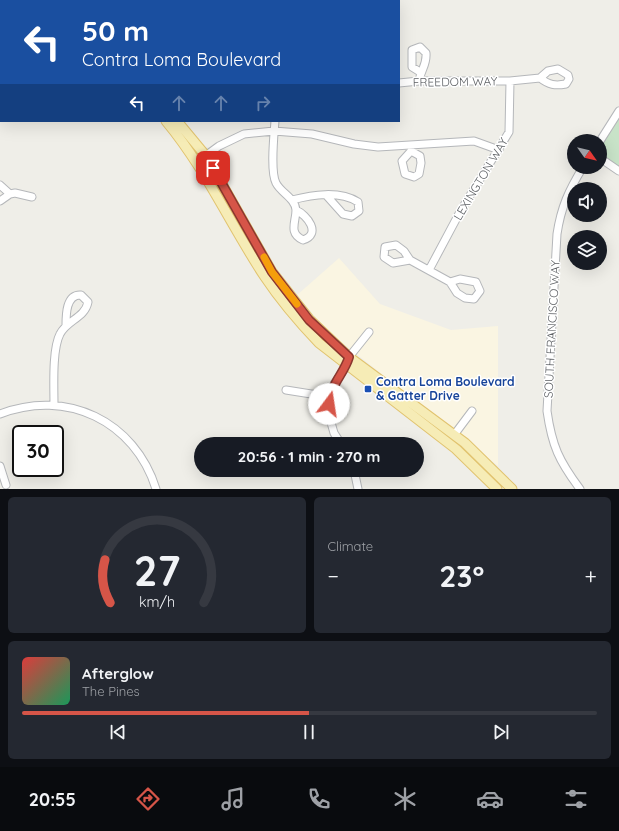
<!DOCTYPE html>
<meta charset="utf-8">
<style>
body{margin:0;font-family:Quicksand,sans-serif;background:#242831;color:#f1f3f6;height:100vh;display:flex;flex-direction:column;font-size:15px;white-space:nowrap}
*{box-sizing:border-box;margin:0}
p{font-size:13px;color:#9ea1a6}
.icon{flex:none;width:22px;height:22px;fill:none;stroke:currentColor;stroke-width:2;stroke-linecap:round;stroke-linejoin:round}
.map{position:relative;height:489px;overflow:hidden}
.sheet{display:flex;flex-direction:column;gap:8px;padding:8px;background:#0d0f14;flex:1}
.sheet>*{flex:none}
.top-card{position:absolute;left:0px;top:0px;width:400px;height:122px;box-shadow:0 4px 16px #0002;background:#1a4fa0;color:#fff;overflow:hidden}
.needle{width:26px;rotate:124deg}
.controls{position:absolute;left:567px;top:134px;display:grid;gap:8px}
.controls a{display:grid;place-items:center;width:40px;height:40px;border-radius:50%;background:#171b24;box-shadow:0 4px 16px #0002;font-size:20px}
.speed{position:absolute;left:12px;top:425px;display:flex;gap:8px;font-size:20px;font-weight:700;text-align:center}
.speed>*{display:grid;place-content:center;width:52px;height:52px;border-radius:50%;background:#171b24;box-shadow:0 4px 16px #0002;line-height:1}
.speed .limit{border:2px solid #111;border-radius:6px;background:#fff;color:#111}
.pin{position:absolute;display:grid;place-items:center;width:34px;height:34px;color:#fff;margin:-17px;border-radius:8px;box-shadow:0 2px 6px #0006}
.me{position:absolute;width:44px;margin:-22px;rotate:14deg;stroke-linejoin:round;filter:drop-shadow(0 0 3px #0008)}
.turn{display:flex;align-items:center;gap:14px;height:84px;padding:0 16px;font-size:18px}
.turn .icon{width:52px;height:52px;stroke-width:2.5}
.turn b{display:block;font-size:28px;line-height:34px}
.lanes{display:flex;align-items:center;height:38px;padding:0 16px;background:#0003;justify-content:center;gap:20px;direction:ltr}
.lanes .off{opacity:.35}
.big{font-size:30px;font-weight:700;line-height:1.1}
.sheet .card{flex:1;display:flex;flex-direction:column;justify-content:center;gap:6px;min-width:0;padding:0 14px;border-radius:6px;background:#242831}
.sheet .dial{align-items:center;gap:0}
.dial svg{height:104px;overflow:visible;fill:none;stroke:#363941;stroke-width:7;stroke-linecap:round;text-anchor:middle}
.dial text{fill:#f1f3f6;stroke:none}
.song{display:flex;align-items:center;gap:12px}
.cover{width:48px;height:48px;border-radius:6px;background:linear-gradient(135deg,hsl(0 70% 55%),hsl(150 70% 35%))}
.played{height:4px;border-radius:2px;background:linear-gradient(90deg,#d65548 50%,#363941 50%)}
.keys{display:flex;justify-content:space-around;direction:ltr}
.heat{display:flex;justify-content:space-between;align-items:center;font-size:22px;direction:ltr}
.sheet .tiles{flex:1;display:grid;gap:8px;grid-template-columns:1fr 1fr}
.card:last-child{grid-column:span 2}
.trip{position:absolute;left:194px;top:437px;width:230px;height:40px;border-radius:20px;background:#171b24;box-shadow:0 4px 16px #0002;font-weight:700;line-height:40px;text-align:center}
.tab-bar{display:flex;height:64px;justify-content:space-around;align-items:center;background:#090b0e;color:#9ea1a6}
.tab-bar .icon{width:28px;height:28px}
.tab-bar .on{color:#d65548}
.tab-bar b{font-size:18px;color:#f1f3f6}
.map>svg:first-child{display:block}
.commercial{fill:#faf5e2}
.green{fill:#c8e3c8}
.lines{fill:none;stroke-linecap:round;stroke-linejoin:round}
.minor-casing{stroke:#b5b7ba;stroke-width:9}
.major-casing{stroke:#e1c36f;stroke-width:11}
.minor{stroke:#fff;stroke-width:7}
.major{stroke:#f6ecb6;stroke-width:9}
.route-casing{stroke:#8b372f;stroke-width:10}
.route{stroke:#d65548;stroke-width:7}
.slow{stroke:#f59e0b;stroke-width:7}
.transit-dot{fill:#1a4fb4;stroke:#fff;stroke-width:1.5}
.labels{text-anchor:middle;stroke-width:3;stroke-linejoin:round;paint-order:stroke}
.street-label{font-size:12px;fill:#5f6266;stroke:#fff}
.transit-label{font-size:12px;font-weight:bold;fill:#164399;stroke:#fff;text-anchor:start}
</style>
<div class="map">
<svg width="619" height="489" viewBox="0 0 619 489">
<rect width="100%" height="100%" fill="#efeee8"/>
<path class="commercial" d="M339,258L380,304L451,330L498,326V466L326,330L297,295Z"/>
<path class="green" d="M619,111V171L600,158V141Z"/>
<g class="lines">
<g class="minor-casing">
<path id="minor" d="M238,0L239,1
M219,1V0
M285,1V0
M419,81C421,69 427,65 426,53L420,47L412,50V67L420,72
M399,83L419,81H510L540,78L548,71L558,69L568,75L569,79L566,84C555,86 549,85 540,78
M275,121C274,135 270,171 276,183C281,193 295,198 296,210C296,222 288,233 303,240C322,234 307,215 296,210
M600,141L619,111
M411,151L420,156L421,163L419,174L414,177L405,174L402,161Z
M600,158L619,171
M197,162L219,146L244,134L274,131L312,134L354,144L378,147L474,141L499,150
M0,185L10,194L0,201
M10,194L15,193L32,197
M292,200C312,195 339,190 358,202L359,211L352,216L343,214L326,195
M410,260L393,263L384,257L385,247L396,245L404,251L410,260L450,282L457,293L465,298L474,299L480,291L476,282L460,279L450,282
M429,270L461,210L509,132L510,81
M286,390L330,397
M54,405C54,387 52,349 60,334C67,320 85,318 88,302L81,295C66,294 66,315 66,325
M0,414C66,388 135,421 156,489
M454,435L472,411
M341,444L334,433L330,419V397L334,384L347,365L349,357L369,332
M0,466L6,485
M354,470L358,489
M580,489C559,461 552,446 547,411L557,234C561,207 569,190 583,167"/>
</g>
<g class="major-casing">
<path id="major" d="M94,1L96,0
M129,1L131,0
M0,41L1,40
M0,57H1
M166,121C206,169 231,226 265,277C281,301 299,322 319,343L456,449L497,489
M177,121L206,156L272,272L309,319L349,357L465,443L512,489"/>
</g>
<use href="#minor" class="minor"/>
<use href="#major" class="major"/>
</g>
<g class="lines">
<g class="route-casing">
<path id="route" d="M213,168L272,272L309,320L349,357C344,374 331,383 329,404"/>
</g>
<use href="#route" class="route"/>
<path class="slow" d="M264,257L272,272L297,304"/>
</g>
<rect class="transit-dot" x="364" y="385" width="8" height="8" rx="2"/>
<g class="labels">
<g class="street-label">
<text transform="translate(455 82) rotate(-1)" y="4">FREEDOM WAY</text>
<text transform="translate(481 179) rotate(-59)" y="4">LEXINGTON WAY</text>
<text transform="translate(552 329) rotate(-87)" y="4">SOUTH FRANCISCO WAY</text>
</g>
<g class="transit-label">
<text x="376" y="386">Contra Loma Boulevard<tspan x="376" dy="14">&amp; Gatter Drive</tspan></text>
</g>
</g>
</svg>
<div class="controls">
<a><svg class="needle" viewBox="-14 -14 28 28"><path d="M0-13l5 13h-10z" fill="#e53935"/><path d="M0 13l5-13h-10z" fill="#9ea1a6"/></svg></a>
<a><svg class="icon" aria-label="sound" viewBox="0 0 24 24"><path d="M4 9h4l5-4v14l-5-4H4zM17 9q2 3 0 6"/></svg></a>
<a><svg class="icon" aria-label="layers" viewBox="0 0 24 24"><path d="M12 4l9 5-9 5-9-5zM3 14l9 5 9-5"/></svg></a>
</div>
<div class="speed"><div class="limit">30</div></div>
<div class="pin" style="left:213px;top:168px;background:#d93025"><svg class="icon" aria-label="arrive" viewBox="0 0 24 24"><path d="M6 21V4h12l-3 4 3 4H6"/></svg></div>
<svg class="me" style="left:329px;top:404px" viewBox="-20 -20 40 40"><circle r="19" fill="#fff"/><path d="M0-13L10 11 0 6-10 11z" fill="#d65548"/></svg>
<div class="trip">20:56 · 1 min · 270 m</div>
<div class="top-card">
<div class="turn"><svg class="icon" aria-label="left" viewBox="0 0 24 24"><path d="M17 20v-9H6M10 6l-5 5 5 5"/></svg><div><b>50 m</b>Contra Loma Boulevard</div></div>
<div class="lanes"><svg class="icon" aria-label="left" viewBox="0 0 24 24"><path d="M17 20v-9H6M10 6l-5 5 5 5"/></svg><svg class="icon off" aria-label="ahead" viewBox="0 0 24 24"><path d="M12 20V5M6 11l6-6 6 6"/></svg><svg class="icon off" aria-label="ahead" viewBox="0 0 24 24"><path d="M12 20V5M6 11l6-6 6 6"/></svg><svg class="icon off" aria-label="right" viewBox="0 0 24 24"><path d="M7 20v-9h11M14 6l5 5-5 5"/></svg></div>
</div>
</div>
<section class="sheet">
<div class="tiles">
<div class="card dial"><svg viewBox="0 0 100 80">
<path d="M14 69A42 42 0 1 1 86 69"/>
<path d="M14 69A42 42 0 0 1 10 36" stroke="#d65548"/>
<text x="50" y="56" font-size="32" font-weight="700">27</text>
<text x="50" y="72" font-size="11">km/h</text>
</svg></div>
<div class="card"><p>Climate</p>
<div class="heat"><a>−</a><b class="big">23°</b><a>+</a></div>
</div>
<div class="card">
<div class="song"><i class="cover"></i><div><b>Afterglow</b><p>The Pines</p></div></div>
<div class="played"></div>
<div class="keys"><svg class="icon" aria-label="previous" viewBox="0 0 24 24"><path d="M18 5L8 12l10 7zM5 5v14"/></svg><svg class="icon" aria-label="pause" viewBox="0 0 24 24"><path d="M8 5v14M16 5v14"/></svg><svg class="icon" aria-label="next" viewBox="0 0 24 24"><path d="M6 5l10 7-10 7zM19 5v14"/></svg></div>
</div>
</div>
</section>
<nav class="tab-bar">
<b>20:55</b>
<svg class="icon on" aria-label="directions" viewBox="0 0 24 24"><path d="M12 3l9 9-9 9-9-9zM9 14v-3h6M13 9l2 2-2 2"/></svg>
<svg class="icon" aria-label="music" viewBox="0 0 24 24"><path d="M9 18V5l10-2v13"/><circle cx="6" cy="18" r="3"/><circle cx="16" cy="16" r="3"/></svg>
<svg class="icon" aria-label="phone" viewBox="0 0 24 24"><path d="M5 4h4l2 5-3 2q2 4 5 5l2-3 5 2v4C11 20 4 13 5 4z"/></svg>
<svg class="icon" aria-label="climate" viewBox="0 0 24 24"><path d="M12 3v18M4 7l16 10M4 17L20 7"/></svg>
<svg class="icon" aria-label="car" viewBox="0 0 24 24"><path d="M5 17H2v-5l4-1 3-4h7l3 4 3 1v5h-3M9 17h6M6 11h13"/><circle cx="7" cy="17" r="2"/><circle cx="17" cy="17" r="2"/></svg>
<svg class="icon" aria-label="filters" viewBox="0 0 24 24"><path d="M4 7h16M4 17h16"/><circle cx="9" cy="7" r="2"/><circle cx="15" cy="17" r="2"/></svg>
</nav>
